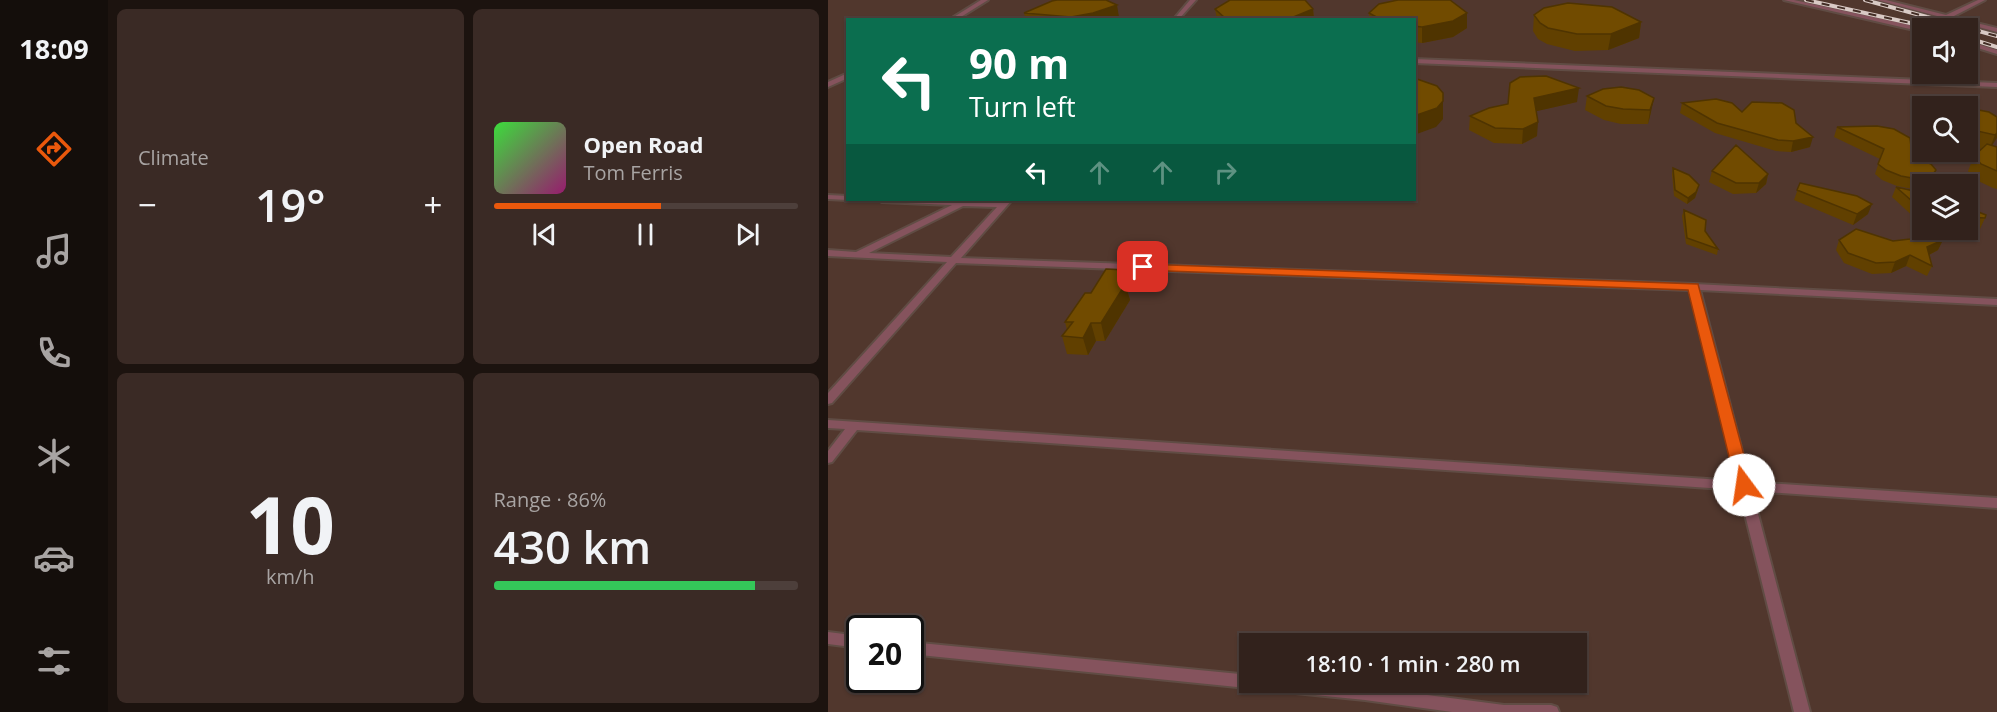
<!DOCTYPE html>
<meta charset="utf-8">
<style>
body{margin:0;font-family:"Open Sans",sans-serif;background:#3a2a25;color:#f1f3f6;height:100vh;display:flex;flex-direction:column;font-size:22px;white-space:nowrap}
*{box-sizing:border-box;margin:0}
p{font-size:20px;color:#a8a4a3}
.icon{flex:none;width:33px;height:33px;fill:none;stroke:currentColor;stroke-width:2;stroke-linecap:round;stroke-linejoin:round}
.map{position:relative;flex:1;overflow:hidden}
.panel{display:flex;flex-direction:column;gap:9px;padding:9px;background:#1c130f;width:720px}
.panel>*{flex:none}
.hud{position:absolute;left:18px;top:18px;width:570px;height:183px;border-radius:0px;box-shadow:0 2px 4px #0004,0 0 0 2px #4d3f3b;background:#0b6e4f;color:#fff;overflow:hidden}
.buttons{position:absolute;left:1084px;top:18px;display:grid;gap:12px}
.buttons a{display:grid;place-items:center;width:66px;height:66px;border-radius:0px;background:#32221c;box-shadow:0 2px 4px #0004,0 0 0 2px #4d3f3b;font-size:30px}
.speed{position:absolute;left:18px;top:615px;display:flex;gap:12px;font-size:30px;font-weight:700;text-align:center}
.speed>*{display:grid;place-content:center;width:78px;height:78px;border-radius:50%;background:#32221c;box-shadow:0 2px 4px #0004,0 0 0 2px #4d3f3b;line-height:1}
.speed .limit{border:3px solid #111;border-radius:9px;background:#fff;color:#111}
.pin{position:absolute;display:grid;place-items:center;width:51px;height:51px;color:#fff;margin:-26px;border-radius:12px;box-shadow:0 3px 9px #0006}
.me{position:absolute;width:66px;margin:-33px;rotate:346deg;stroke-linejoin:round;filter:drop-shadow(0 0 4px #0008)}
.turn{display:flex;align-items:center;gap:21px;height:126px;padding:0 24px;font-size:27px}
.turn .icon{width:78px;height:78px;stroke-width:2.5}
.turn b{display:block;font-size:42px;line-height:51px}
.lanes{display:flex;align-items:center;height:57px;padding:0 24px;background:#0003;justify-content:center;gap:30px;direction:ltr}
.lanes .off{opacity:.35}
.big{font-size:45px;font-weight:600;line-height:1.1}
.panel .card{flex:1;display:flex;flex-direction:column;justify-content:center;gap:9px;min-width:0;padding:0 21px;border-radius:9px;background:#3a2a25}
.panel .dial{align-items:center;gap:0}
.dial b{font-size:78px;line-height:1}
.song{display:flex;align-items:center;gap:18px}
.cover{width:72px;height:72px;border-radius:9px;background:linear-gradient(135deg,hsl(120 70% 55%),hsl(320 70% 35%))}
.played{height:6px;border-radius:3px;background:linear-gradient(90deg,#ea580c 55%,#4d3f3b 55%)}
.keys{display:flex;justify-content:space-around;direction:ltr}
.heat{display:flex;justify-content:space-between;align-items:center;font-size:33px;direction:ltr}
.charge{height:9px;border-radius:4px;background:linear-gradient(90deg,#34c759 86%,#4d3f3b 0)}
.panel .tiles{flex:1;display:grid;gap:9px;grid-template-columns:repeat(2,1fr)}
.trip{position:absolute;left:411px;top:633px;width:348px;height:60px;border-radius:0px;background:#32221c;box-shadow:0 2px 4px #0004,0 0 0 2px #4d3f3b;font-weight:600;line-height:60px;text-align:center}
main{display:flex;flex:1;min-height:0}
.tab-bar{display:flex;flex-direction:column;width:108px;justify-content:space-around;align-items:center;background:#140e0b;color:#a8a4a3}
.tab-bar .icon{width:42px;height:42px}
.tab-bar .on{color:#ea580c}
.tab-bar b{font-size:27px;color:#f1f3f6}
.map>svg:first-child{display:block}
.built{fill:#51372d;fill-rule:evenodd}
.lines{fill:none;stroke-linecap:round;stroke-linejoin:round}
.lane-casing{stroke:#604c44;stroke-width:4}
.lane{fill:#85535d;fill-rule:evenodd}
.rail-casing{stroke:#d9cac5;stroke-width:4}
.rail{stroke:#422d25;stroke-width:2;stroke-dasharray:8;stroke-linecap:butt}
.wall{fill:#614000}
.shaded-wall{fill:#4f3400}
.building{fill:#714b00;stroke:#4f3400;stroke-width:1.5}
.route{fill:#ea580c;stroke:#983908;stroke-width:1.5}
</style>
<main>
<nav class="tab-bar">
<b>18:09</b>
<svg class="icon on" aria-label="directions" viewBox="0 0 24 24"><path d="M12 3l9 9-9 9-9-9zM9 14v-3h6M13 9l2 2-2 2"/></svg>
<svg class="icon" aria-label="music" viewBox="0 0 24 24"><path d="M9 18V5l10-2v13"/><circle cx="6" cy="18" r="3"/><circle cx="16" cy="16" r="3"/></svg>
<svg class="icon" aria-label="phone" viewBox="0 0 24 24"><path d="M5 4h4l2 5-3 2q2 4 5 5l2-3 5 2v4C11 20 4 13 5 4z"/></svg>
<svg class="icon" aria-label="climate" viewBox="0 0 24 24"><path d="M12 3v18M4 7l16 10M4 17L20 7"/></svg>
<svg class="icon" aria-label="car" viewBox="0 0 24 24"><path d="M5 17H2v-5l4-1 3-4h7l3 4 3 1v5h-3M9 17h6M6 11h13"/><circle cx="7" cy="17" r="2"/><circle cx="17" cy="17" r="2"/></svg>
<svg class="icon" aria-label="filters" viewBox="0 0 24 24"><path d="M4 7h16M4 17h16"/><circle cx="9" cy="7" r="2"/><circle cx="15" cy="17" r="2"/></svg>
</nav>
<section class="panel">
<div class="tiles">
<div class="card"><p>Climate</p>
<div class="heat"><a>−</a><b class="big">19°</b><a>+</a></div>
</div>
<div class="card">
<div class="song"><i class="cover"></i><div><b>Open Road</b><p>Tom Ferris</p></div></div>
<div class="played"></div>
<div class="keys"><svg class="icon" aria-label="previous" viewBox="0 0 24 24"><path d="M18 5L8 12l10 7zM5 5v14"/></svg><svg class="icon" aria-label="pause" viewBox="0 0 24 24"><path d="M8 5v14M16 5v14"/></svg><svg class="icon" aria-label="next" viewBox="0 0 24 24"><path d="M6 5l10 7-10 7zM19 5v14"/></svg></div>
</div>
<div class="card dial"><b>10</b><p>km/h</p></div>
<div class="card"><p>Range · 86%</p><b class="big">430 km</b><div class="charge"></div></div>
</div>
</section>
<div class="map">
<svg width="1169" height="712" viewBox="0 0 1169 712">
<rect width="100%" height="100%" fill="#422d25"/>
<path class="built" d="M0,0H1169V712H0ZM20,20H586V200H20ZM1095,28H1140V74H1095ZM1095,106H1140V152H1095ZM1095,184H1140V230H1095ZM32,628H82V680H32ZM422,644H748V682H422Z"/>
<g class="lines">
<g class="lane-casing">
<path id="lane" d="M153,0H160L128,20H121Z
M362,0H368L350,20H345Z
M956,0H966L1096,28L1095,32Z
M1049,0H1058L1118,15L1150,0H1157L1124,17L1169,28V32Z
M1140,41L1169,50V54L1140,45Z
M586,59L1169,83V87L586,63Z
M20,73V78L0,87V82Z
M0,195L20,196V200H23H20L0,199Z
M50,200H102L173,202L176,200H184L133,258L866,284L1169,299V305L872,290L922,482L1169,498V508L924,491L982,712H966L911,490L29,430L4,462L0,463V451L17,429L0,428V420L909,481L862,290L128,263L4,403L0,404V393L119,262L0,256V250L28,252L124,205L54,202ZM135,206L169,207L123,257L41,253Z
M0,632L32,636V648L0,644Z
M82,642L422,675V682H500L676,705H723L729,707L731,712H624L537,700L82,654Z"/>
</g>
<use href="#lane" class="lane"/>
<g class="rail-casing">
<path id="rail" d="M978,0L1105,28
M1037,0L1169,36
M1140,38L1169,47"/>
</g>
<use href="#rail" class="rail"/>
</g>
<path class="wall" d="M570,0H622L639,13V28L625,37L594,43L586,42V20H541V13L551,4Z
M387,9H485L486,20H389Z
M196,13L291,17L284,20H198Z
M706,15L813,22L811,38L780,50L747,51L719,44L710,39L705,31Z
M811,90L823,112L820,124H793L776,120L757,110L759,96Z
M749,102L708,111L709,136L694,144L666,143L641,130L642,116Z
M854,103L914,112L968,123L982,147L963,152L948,151L887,133L852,113Z
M1140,108L1169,133L1164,146L1169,147V189L1165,188L1146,179L1140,171L1146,156L1154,149L1140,145Z
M1009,127L1084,156L1108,170L1104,181L1101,184H1095V191L1069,186L1054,180L1047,174L1052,159L1006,137Z
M845,168L870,190L867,198L859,204L846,196L844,174Z
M884,171L940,174L938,184L928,193L905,194L881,182Z
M972,183L1040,214L1025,225L966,200Z
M1068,187L1095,193V222L1088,219L1064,197Z
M1140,208L1157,218L1152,229L1140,228Z
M856,210L877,231L890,249L889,255L858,244L854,216Z
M1011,240L1065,241L1110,250L1101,255L1104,266L1099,276L1078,266L1063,273L1044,274L1016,263L1008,250Z
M297,270L301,287L299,290L302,300L277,341H268L260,355L239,354L234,336L239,330L237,322L263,293Z"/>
<path class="shaded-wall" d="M289,5L291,17L284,20H244L243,17Z
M485,9L486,20H458Z
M639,13V28L625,37L594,43V27Z
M813,22L811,38L780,50L783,34Z
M751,88L749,102L705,112L706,98Z
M826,98L823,112L820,124L822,110Z
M615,101V119L608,127L586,135V116Z
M710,122L709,136L694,144L695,129Z
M1169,133V138L1161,150L1167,135Z
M985,137L982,147L963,152L965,141Z
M1108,170L1104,181L1101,184H1099L1100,181Z
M940,174L938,184L928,193L931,183Z
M871,185L867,198L859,204L860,198Z
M1044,204L1040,214L1025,225L1029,214Z
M1115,240L1110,250L1095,258L1099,247Z
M1082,255L1078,266L1063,273L1067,262Z
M297,270L301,287L299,290L302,300L277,341L273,323L290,282Z
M263,323L268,341L260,355L255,338Z"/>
<path class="building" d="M229,0H278L289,5L265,13L243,17L196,13L224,1Z
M402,0H477L485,9L458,20H402L396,17L387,9Z
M570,0H622L639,13L625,21L594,27L586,26V20H554L541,13L551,4Z
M740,3L784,7L813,22L783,34H749L720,28L712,23L706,15L716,8Z
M718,76L751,88L706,98L710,122L695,129L667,128L642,116L661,108L680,104L682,83L692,77Z
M586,78L609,86L615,93V101L609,108L586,116Z
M793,87L811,90L826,98L822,110L795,109L778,106L759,96L775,89Z
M888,99L904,103L914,112L924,102L954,103L966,110L968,123L985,137L965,141L950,140L889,123L854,103Z
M1140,108L1161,112L1169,117V133L1167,135L1140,129Z
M1049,126L1066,129L1082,138L1084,156L1103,164L1108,170L1100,181L1073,176L1058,170L1050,164L1056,149L1009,127Z
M1159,144L1169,147V171L1153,164L1146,156Z
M908,145L940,174L931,183H908L884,171Z
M845,168L861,175L871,185L868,192L860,198L847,190Z
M972,183L1029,196L1044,204L1029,214L969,190Z
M1068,187L1095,193V209L1092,208Z
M1140,208L1158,215L1157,218L1140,217Z
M856,210L878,220L877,231L890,249L859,238Z
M1028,229L1065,241L1082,239L1111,231L1115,240L1099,247L1104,266L1082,255L1067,262L1048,263L1020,253L1011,240Z
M278,269L297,270L290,282L298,283L273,323H263L255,338L234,336L245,322H237L257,293H263Z"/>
<path class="route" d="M315,264L870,284L924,485L916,491L908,485L860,290L311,270V265Z"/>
</svg>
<div class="buttons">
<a><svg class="icon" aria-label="sound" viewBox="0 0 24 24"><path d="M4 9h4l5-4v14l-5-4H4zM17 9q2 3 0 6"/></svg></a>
<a><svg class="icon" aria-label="search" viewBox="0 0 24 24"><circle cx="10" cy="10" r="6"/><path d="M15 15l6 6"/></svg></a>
<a><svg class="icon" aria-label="layers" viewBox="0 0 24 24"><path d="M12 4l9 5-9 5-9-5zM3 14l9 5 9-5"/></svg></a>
</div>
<div class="speed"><div class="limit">20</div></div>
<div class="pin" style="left:315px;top:267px;background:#d93025"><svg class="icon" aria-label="arrive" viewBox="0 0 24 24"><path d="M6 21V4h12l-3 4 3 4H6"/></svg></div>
<svg class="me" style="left:916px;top:485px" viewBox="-20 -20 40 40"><circle r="19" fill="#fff"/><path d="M0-13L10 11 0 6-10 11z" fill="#ea580c"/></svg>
<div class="trip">18:10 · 1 min · 280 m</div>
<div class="hud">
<div class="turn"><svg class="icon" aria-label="left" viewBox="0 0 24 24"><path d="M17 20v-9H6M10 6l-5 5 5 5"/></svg><div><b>90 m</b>Turn left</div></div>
<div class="lanes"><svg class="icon" aria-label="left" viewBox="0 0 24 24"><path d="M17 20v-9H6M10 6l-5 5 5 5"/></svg><svg class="icon off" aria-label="ahead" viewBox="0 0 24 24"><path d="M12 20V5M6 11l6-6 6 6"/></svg><svg class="icon off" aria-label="ahead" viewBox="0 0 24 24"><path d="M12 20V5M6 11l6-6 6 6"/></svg><svg class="icon off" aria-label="right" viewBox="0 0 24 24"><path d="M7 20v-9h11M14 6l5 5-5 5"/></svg></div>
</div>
</div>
</main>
